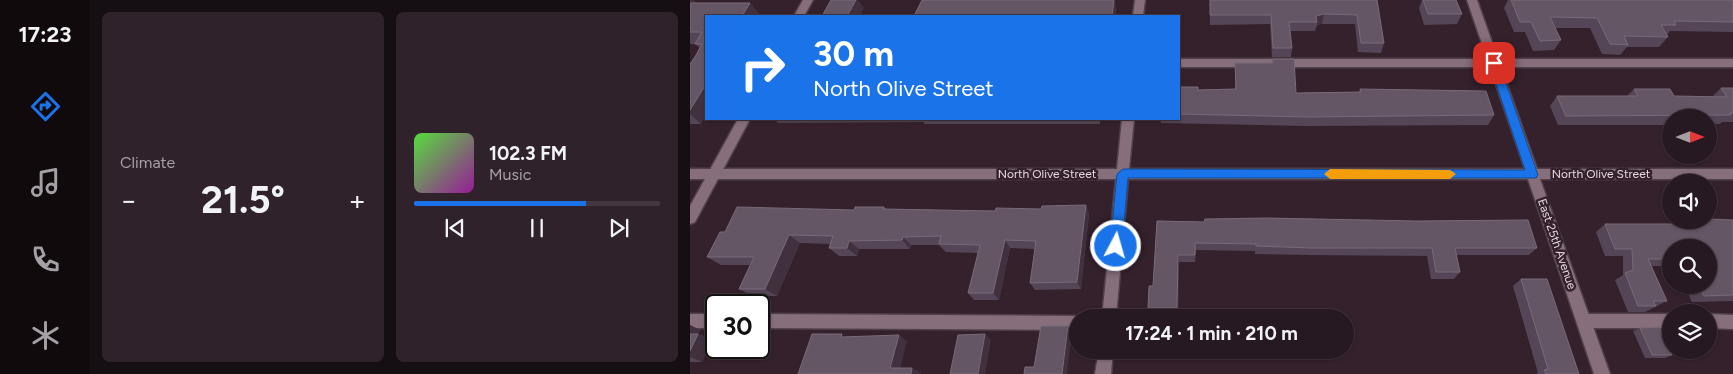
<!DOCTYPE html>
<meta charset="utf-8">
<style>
body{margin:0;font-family:Figtree,sans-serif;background:#2f222a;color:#f1f3f6;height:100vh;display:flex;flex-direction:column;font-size:19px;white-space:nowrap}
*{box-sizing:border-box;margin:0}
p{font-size:16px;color:#a4a0a5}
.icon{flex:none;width:28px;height:28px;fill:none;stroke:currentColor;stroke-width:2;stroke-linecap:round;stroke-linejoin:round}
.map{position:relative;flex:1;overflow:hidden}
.sheet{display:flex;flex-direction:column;gap:12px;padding:12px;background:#150e12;width:600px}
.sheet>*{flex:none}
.top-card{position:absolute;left:15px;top:15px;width:475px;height:105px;border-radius:0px;box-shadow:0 1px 4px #0004,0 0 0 1px #43383f;background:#1a73e8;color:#fff;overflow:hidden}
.needle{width:32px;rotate:90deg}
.buttons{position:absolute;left:972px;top:109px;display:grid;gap:10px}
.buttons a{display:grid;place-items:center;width:55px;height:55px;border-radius:50%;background:#271921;box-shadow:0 1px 4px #0004,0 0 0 1px #43383f;font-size:25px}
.speed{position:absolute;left:15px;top:294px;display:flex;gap:10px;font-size:25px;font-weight:700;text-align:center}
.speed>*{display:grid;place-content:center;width:65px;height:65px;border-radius:50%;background:#271921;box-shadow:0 1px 4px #0004,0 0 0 1px #43383f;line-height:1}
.speed .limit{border:2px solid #111;border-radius:8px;background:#fff;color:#111}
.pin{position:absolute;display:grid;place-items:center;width:42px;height:42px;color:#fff;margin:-21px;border-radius:10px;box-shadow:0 2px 8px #0006}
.me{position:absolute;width:55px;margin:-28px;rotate:6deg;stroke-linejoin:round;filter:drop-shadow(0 0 4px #0008)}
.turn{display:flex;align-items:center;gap:18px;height:105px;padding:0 25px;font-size:22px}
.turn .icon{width:65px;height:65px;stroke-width:2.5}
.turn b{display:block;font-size:35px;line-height:42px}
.big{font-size:38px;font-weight:700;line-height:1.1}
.sheet .widget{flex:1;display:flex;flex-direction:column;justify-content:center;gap:8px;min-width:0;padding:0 18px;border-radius:8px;background:#2f222a}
.song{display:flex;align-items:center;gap:15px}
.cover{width:60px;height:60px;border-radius:8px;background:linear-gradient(135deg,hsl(110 70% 55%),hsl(300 70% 35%))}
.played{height:5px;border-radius:2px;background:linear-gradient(90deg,#1a73e8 70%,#43383f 70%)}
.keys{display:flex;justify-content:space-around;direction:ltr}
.heat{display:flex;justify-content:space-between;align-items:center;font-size:28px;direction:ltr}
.sheet .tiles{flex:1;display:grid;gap:12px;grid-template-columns:repeat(2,1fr)}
.trip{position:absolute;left:379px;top:309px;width:285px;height:50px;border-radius:25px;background:#271921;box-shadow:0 1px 4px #0004,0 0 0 1px #43383f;font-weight:700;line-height:50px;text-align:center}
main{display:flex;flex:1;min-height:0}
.dock{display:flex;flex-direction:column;width:90px;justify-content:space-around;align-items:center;background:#100a0d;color:#a4a0a5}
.dock .icon{width:35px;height:35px}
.dock .selected{color:#1a73e8}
.dock b{font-size:22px;color:#f1f3f6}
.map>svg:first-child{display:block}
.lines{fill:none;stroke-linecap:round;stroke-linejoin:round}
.service-casing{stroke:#504049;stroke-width:3}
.minor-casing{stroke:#504049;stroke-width:3}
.tertiary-casing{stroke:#504049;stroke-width:3}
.service{fill:#866e7b;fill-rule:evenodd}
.minor{fill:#866e7b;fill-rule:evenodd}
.tertiary{fill:#866e7b;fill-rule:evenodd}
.wall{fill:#544656}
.shaded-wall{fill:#41313f}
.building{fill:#645665;stroke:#786a78}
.route{fill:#1a73e8;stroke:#114b97}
.slow{fill:#f59e0b}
.labels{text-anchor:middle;stroke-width:5;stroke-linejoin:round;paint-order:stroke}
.street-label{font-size:12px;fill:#e5d8de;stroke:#34212c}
</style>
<main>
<nav class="dock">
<b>17:23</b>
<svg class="icon selected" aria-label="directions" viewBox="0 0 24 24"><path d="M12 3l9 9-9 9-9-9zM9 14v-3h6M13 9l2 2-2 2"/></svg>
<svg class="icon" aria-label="music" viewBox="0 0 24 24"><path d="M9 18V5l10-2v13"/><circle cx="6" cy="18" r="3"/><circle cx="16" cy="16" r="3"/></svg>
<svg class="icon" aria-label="phone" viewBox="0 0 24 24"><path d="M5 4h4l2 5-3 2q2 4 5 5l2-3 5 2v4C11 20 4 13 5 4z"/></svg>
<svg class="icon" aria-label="climate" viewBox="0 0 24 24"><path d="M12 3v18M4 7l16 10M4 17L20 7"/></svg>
</nav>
<section class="sheet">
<div class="tiles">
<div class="widget"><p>Climate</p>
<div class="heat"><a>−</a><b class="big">21.5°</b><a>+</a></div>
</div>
<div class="widget">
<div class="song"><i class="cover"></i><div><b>102.3 FM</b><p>Music</p></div></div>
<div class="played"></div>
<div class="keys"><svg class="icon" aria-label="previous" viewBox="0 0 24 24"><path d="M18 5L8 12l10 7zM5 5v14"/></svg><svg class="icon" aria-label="pause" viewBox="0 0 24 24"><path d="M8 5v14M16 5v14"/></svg><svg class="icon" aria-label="next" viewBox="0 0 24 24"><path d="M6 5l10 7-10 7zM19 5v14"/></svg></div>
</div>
</div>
</section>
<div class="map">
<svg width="1043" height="374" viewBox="0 0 1043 374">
<rect width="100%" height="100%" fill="#34212c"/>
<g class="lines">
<g class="service-casing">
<path id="service" d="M489,59H1043V67H489Z
M0,314H26V328H0Z
M69,314L388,316L392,318H388V330L69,328Z
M894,314H981V328H894L889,326L887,321L889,316Z
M1019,314L1043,315V329L1019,328Z"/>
</g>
<g class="minor-casing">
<path id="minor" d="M445,0H455L453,16H443Z
M777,0H787L847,169H1043V179H850L920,374H904L838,179H438L426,318H412L426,179H0V169H427L432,119H444L439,169H835Z
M409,350H423L421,374H405Z"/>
</g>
<g class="tertiary-casing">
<path id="tertiary" d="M113,0H123L114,16H104Z
M48,119H60L5,222L0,224V206Z"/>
</g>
<use href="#service" class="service"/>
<use href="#minor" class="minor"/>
<use href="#tertiary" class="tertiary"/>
</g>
<path class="wall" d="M0,0H3L6,3H60L70,15L16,16L11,124H0V64L10,48L5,44H0Z
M232,0H424L426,8L425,16H224Z
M520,0H687L694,43L691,53L668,52L665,24H632L627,25L625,31H600L602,48L601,57H582L580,24L520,25Z
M732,0H766L772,14L767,24L734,25L729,8Z
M818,0H1043V32L980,31L977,35L978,37L969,47H937L930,55L912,54L900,28H865L871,40L864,50L843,51L835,32H824L814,8Z
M583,59L606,93L669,92L670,89L804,115L798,125L615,126L471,123L470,119H489V87L508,90L545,89V63H582Z
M1031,88H1043V122H1032L1030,124H1019V118H981V125H868L860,106L867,96H937L944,89L984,96L1022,97Z
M84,119H410V124H235L233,122L88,123Z
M396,205L399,214L391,289L345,290L340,283L345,249L320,248L309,300H284L278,293L288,253L256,252L249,245H221L220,249H169L167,256H149L139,248L140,244L110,243L87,296H63L49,289L61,265H31L17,257L35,232L164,210L194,207L197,209L305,211L351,209Z
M1013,220H1043V301L1002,302L994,285H1019V248H981V266H961L977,301L955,312H938L925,280L933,275V256H915L906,232L915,224H1007Z
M467,221L847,248L839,255H766L770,272L764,279H741L737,256L618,255L565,254V251L506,250L505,262H489L488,314H459L458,308L463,286Z
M831,279L889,374H846L848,373L823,286Z
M0,325L10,330L8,334L22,339L12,362H0Z
M950,328L982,355L975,358H955L943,331Z"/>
<path class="shaded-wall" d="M0,0H3L11,9L0,8Z
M166,0H168L174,8L170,16H157Z
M424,0L426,8L425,16H422Z
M60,3L70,15L69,16H52Z
M634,14L632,24L627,25V22L626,16Z
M16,84V115L11,124L0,114V110Z
M396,205L399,214L391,289L387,282Z
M99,235L110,243L87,296L75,289Z
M213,237L221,245L220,249L212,240Z
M315,240L320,248L309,300L303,293Z
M159,241L169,249L167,256L157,248Z
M488,255L489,262L488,314L487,308Z
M0,325L10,330L8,334L22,339L12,362L0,357Z
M378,326L382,332L377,374H372Z
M295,334L301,340L295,374H288Z
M209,335L217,341L209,373L200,368Z
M222,368L231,373V374H221Z"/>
<path class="building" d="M141,0H166L157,16H132Z
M232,0H424L422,16H314V15L224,16Z
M520,0H687L694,43H671L667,15L634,14L626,16L627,22H599L602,48H583L581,15H520Z
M733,0H766L772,14H738Z
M821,0H1043V22L984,21L986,25H971L978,37L934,36L938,45L920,44L907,18L860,17L871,40L850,41L841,22H830Z
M0,3H60L52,16H16V84L0,110V64L5,57L12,44H5L12,32H0Z
M583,59H604L606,93L671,92L670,89L796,91L804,115L617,117L489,114V87H508V90L546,89L545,63H583Z
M1031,88H1043V113H1040L1041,115L876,116L867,96H948L944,89H980L984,96L1037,97Z
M396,205L387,282L340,283L346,241L315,240L303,293H278L290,245L249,244L251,236L213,237L212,240L159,241L157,248H139L143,236L99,235L75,289H49L64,257H17L30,232H35L47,207L164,210L165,207H194L193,209L305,211L306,208L351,209L352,206Z
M576,218L727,221L838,220L847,248H765L770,272H746L742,248H620L566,246V244L505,243V255H488L487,308H458L459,286H463L467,221L514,222L515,219Z
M1019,219L1043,220V295L1014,296L1009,285H1019V248H981V259H958L977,301H963L966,306H948L935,273L943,270L942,249H925L915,224H1017L1015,220H1019Z
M831,279H857L889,374H856L854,370L858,369Z
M351,326H378L372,374H334L335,367H344Z
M969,327L982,355H962L950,328Z
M0,334H8L0,351Z
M122,334H152L151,337L209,335L200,368H222L221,374H108Z
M295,334L288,374H260L268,335Z"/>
<path class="route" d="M804,60L809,63L848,175L846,178H438L432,246L430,249L426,251L422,249L420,246L427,174L433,169L835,170L799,63Z"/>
<path class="slow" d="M640,169L760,170L766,174L760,179H640L634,174Z"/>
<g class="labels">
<g class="street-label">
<text x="357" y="178">North Olive Street</text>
<text x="911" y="178">North Olive Street</text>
<text transform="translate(867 244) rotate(71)" y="4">East 25th Avenue</text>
</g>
</g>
</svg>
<div class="buttons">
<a><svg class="needle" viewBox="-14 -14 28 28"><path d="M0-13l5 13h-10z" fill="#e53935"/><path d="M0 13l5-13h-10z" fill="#a4a0a5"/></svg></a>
<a><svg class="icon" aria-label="sound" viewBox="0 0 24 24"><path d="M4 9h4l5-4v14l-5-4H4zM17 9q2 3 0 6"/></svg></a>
<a><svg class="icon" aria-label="search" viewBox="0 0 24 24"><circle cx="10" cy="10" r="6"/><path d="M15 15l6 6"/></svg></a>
<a><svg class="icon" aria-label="layers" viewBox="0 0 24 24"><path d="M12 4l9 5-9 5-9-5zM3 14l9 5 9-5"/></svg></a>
</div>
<div class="speed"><div class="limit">30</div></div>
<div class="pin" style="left:804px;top:63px;background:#d93025"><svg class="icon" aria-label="arrive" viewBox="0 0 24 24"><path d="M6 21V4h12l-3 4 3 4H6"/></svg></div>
<svg class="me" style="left:426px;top:246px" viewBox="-20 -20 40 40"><circle r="17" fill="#1a73e8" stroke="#fff" stroke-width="3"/><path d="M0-11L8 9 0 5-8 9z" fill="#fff"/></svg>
<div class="trip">17:24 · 1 min · 210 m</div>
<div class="top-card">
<div class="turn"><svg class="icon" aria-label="right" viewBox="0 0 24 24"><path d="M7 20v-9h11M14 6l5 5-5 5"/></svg><div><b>30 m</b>North Olive Street</div></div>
</div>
</div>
</main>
